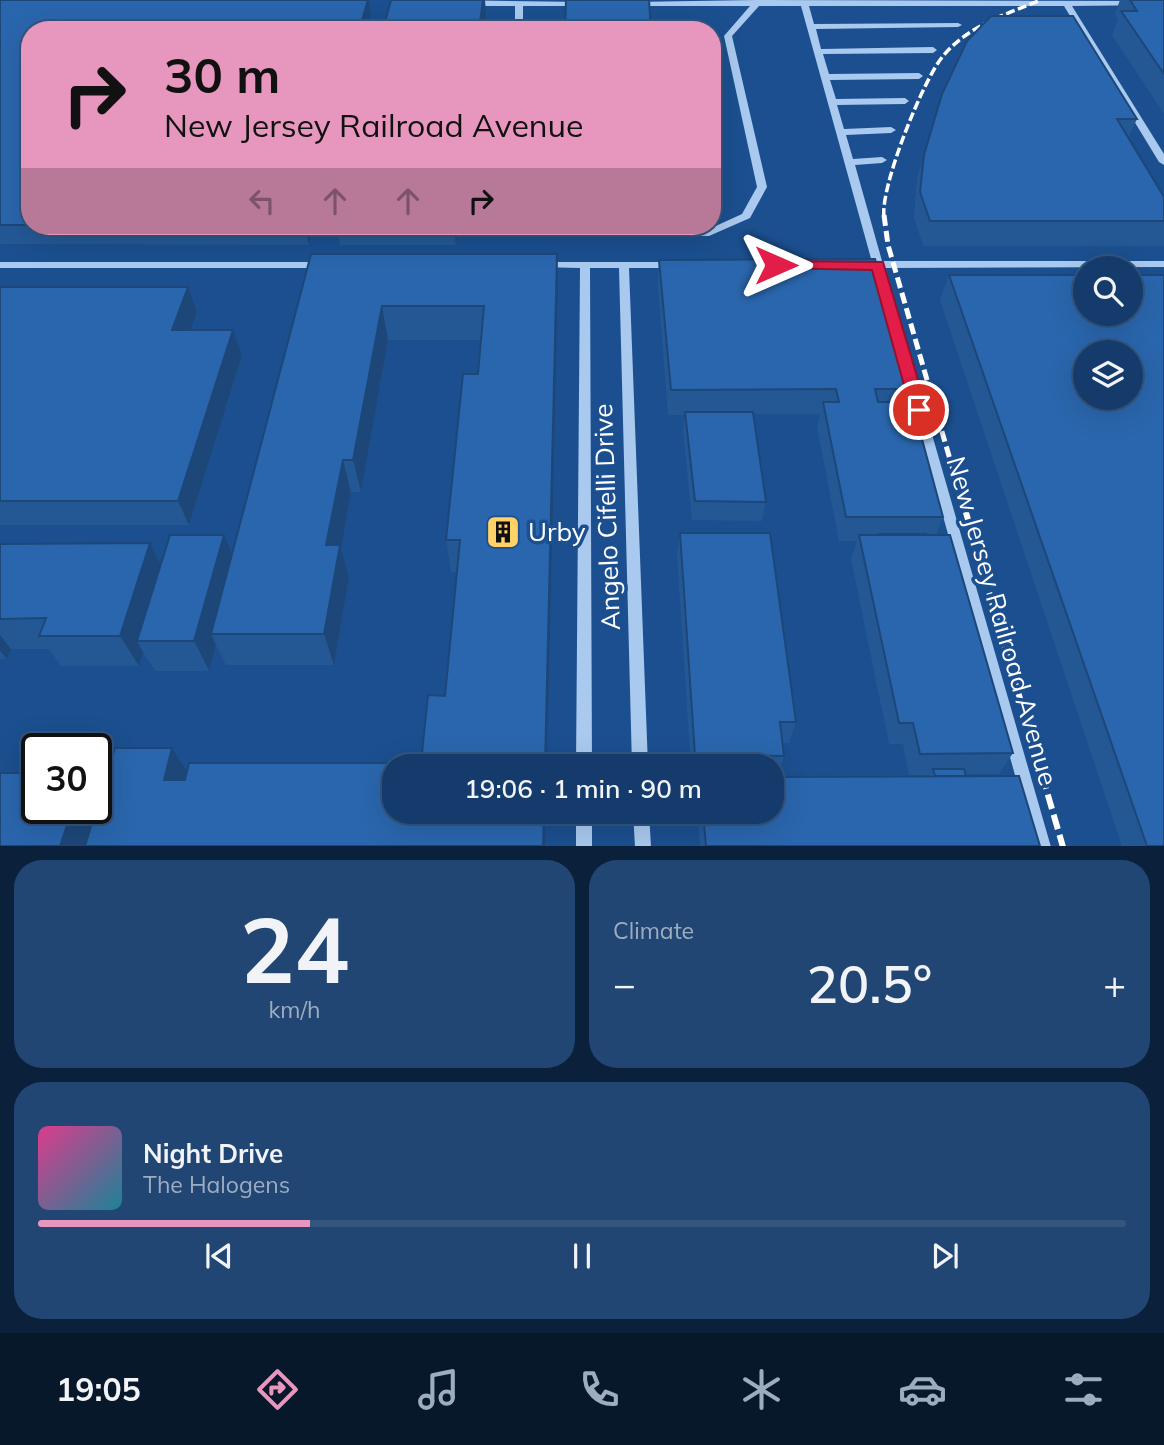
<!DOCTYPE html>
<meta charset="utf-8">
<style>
body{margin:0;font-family:Mulish,sans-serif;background:#214673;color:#f1f3f6;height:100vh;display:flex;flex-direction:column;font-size:26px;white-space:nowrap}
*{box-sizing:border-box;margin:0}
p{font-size:23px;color:#9dadc1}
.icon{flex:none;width:38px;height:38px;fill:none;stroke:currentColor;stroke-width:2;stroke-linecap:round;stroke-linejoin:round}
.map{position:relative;height:846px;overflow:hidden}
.side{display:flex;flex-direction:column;gap:14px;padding:14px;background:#0b203b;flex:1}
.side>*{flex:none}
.banner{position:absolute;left:21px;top:21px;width:700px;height:214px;border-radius:28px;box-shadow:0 7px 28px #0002,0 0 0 2px #33557e;background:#e797bd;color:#111;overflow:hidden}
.controls{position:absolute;left:1073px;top:256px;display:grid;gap:14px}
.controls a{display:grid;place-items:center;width:70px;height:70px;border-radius:50%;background:#143b6b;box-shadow:0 7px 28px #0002,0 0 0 2px #33557e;font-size:35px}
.speed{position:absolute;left:21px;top:733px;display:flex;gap:14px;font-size:35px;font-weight:700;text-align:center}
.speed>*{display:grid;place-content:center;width:91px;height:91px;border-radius:50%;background:#143b6b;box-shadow:0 7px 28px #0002,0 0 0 2px #33557e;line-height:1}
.speed .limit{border:4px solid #111;border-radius:10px;background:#fff;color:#111}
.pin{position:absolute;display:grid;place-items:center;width:60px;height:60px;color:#fff;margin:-30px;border:4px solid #fff;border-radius:50%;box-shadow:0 2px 7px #0007}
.me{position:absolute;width:77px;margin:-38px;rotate:90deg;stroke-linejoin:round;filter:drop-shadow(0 0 5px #0008)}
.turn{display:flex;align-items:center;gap:24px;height:147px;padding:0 28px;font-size:32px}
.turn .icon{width:91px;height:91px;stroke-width:2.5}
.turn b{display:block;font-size:49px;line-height:60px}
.lanes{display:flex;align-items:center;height:66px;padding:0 28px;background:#0003;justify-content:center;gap:35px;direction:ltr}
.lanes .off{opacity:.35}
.big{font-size:52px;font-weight:600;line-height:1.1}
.side .card{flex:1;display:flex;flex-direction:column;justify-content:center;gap:10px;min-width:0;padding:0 24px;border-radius:28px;background:#214673}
.side .dial{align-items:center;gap:0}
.dial b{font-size:91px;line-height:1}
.song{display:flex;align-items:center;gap:21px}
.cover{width:84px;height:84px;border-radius:10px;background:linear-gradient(135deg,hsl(330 70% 55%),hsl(190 70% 35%))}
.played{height:7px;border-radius:4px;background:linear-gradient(90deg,#e797bd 25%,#33557e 25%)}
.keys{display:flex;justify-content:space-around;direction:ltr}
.heat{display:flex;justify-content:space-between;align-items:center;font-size:38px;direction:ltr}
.side .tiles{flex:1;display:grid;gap:14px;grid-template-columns:1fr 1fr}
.card:last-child{grid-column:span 2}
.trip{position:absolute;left:382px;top:754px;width:402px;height:70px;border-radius:28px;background:#143b6b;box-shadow:0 7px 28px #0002,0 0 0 2px #33557e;font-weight:600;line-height:70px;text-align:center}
.menu{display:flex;height:112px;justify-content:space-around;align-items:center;background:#08182b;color:#9dadc1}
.menu .icon{width:49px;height:49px}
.menu .current{color:#e797bd}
.menu b{font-size:32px;color:#f1f3f6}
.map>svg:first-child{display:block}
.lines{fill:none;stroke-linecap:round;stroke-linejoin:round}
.minor{fill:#a9c9ee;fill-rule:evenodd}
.rail-far2{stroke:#fff;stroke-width:3.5;stroke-dasharray:9 3.5;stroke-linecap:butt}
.rail-far1{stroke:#fff;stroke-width:5;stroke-dasharray:11 5;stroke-linecap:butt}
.rail{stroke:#fff;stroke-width:6;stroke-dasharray:15 6;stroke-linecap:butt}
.wall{fill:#245895}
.shaded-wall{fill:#1d4779}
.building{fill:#2a66ad;stroke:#1d4779;stroke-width:2;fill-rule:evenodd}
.route{fill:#e11d48;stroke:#92132f;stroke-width:2}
.labels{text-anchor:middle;stroke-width:7;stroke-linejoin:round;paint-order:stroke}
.street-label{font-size:26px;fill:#fff;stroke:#1b4f8f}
.poi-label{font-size:26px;fill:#fff;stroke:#1b4f8f;text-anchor:start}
</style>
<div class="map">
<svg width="1164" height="847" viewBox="0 0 1164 847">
<rect width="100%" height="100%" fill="#1b4f8f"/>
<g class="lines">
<path class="minor" d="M442,0L583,2L587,4L583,6H523V30H515V6H451Z
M756,0L1164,1V5L1072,6L1164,154V165L1159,162L1064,6H809L814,24L958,23L962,25L958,27L816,29L821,49L933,47L937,50L933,53L823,54L829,74L919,73L923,76L919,79L830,80L836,99L905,98L909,101L905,104L837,105L844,129L891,127L896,130L891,133L846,135L853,159L882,157L887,160L882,163L855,165L882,261H1164V267L884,268L1051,847H1035L874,268H860L855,265L860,262H872L801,6H759L732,36L767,187L750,218L709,236L511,232L506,229V226H516L707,230L742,214L757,187L724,36L750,6H632L628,4L632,2Z
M0,262H324L329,265L324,268H0Z
M541,262H674L679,265L674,268H629L648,766H632L619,268H590L592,766H576L580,268L537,267L536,265Z
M576,812H592V847H576Z
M633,812H649L651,847H635Z"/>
<path class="rail-far2" d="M884,217C880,187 923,80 943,56C968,26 1006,14 1041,0"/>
<path class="rail-far1" d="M884,215L888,245L960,494"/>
<path class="rail" d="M960,492L1063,847"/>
</g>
<path class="wall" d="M0,0H369L371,15L367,30H30V226H314L309,245L0,244Z
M1120,0H1164V114L1112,35L1118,19L1115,14Z
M967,41L1137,119L1128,138L1164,197V246H923L914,217L917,179L924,155Z
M336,226H459L456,245H340Z
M561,226H663V228L561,227Z
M311,254L558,288L547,766H394L546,812L545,846H0L96,808V788L101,794L172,748L187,772L421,763L445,696L457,572H451L446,540L478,374L481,340H388L361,492H351L341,549L349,577L334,665H226L216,645L209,671H155L143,652L139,666H61L49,649H11L7,659H0V544L150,543L161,565L232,555Z
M659,260L913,389L909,402L943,517L936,535L1013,753L999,774H965L966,776L1040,846H700L697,812H772L930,776V775H909L903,744H889L851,559L857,541H839L817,427L820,414H753L766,502L762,521L692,520L683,431L685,415H668L658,285Z
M949,275L1164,846H1122L940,300Z
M0,287L197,312L191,330L242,355L189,525H0Z
M680,533L796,722L789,743H783L784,756L778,776H772V766H691L677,556Z"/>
<path class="shaded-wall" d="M368,0H369L371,15L367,30H359Z
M483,0H485L486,14L484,30H479Z
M304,226H314L309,245Z
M454,226H459L456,245Z
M557,254L558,288L547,766H545Z
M188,287L197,312L182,355L172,330Z
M382,306L388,340L361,492L353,460Z
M233,330L242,355L189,525L178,501Z
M343,460L351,492L341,549L349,577L334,665L324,634L326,545Z
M224,535L237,567L211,634L216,645L209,671L194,641Z
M150,543L166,575L137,641L143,652L139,666L120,636Z
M0,635L11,649L7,659L0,651Z
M172,748L190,776L182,807L164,780Z
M96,788L106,800L92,846H60L73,808H96Z
M544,812H546L545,846H543Z"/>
<path class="building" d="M0,0H368L359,30H30V225H0Z
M391,0H483L479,30H383Z
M566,0H649L651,30H565Z
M1130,0H1164V74L1121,11H1137Z
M991,16H1073L1137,119H1117L1164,197V221H930L920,192L924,155L942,94L967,41Z
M311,254H557L545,766H394V812H544L543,846H85L115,748H172L164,780H185L189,763H421L428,695L445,696L460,540H446L463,374H478L484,306H382L353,460H343L326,545H340L324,634H211Z
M875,259L913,389H875L878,402H912L943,517H846L823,402H839L836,389L671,390L659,260Z
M949,275H1085V313H1130V275H1164V846H1147ZM1085,352H1130V397H1085Z
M0,287H188L172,330H233L178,501H0Z
M685,412H753L766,502L695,501Z
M680,533H770L796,722H780L784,756L695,755Z
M879,534H926V535H879Z
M170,535H224L194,641H137Z
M859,535H950L1013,753L920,754L913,723H899Z
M150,543L120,636H39L46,618L0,619V544Z
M933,769H964L966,776H935Z
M0,773H37V808H73L60,846H0Z
M1019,776L1040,846H706L703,812H772V777Z"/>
<path class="route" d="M776,261L883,262L927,410L924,414L919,415L911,410L872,270L771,268V262Z"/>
<defs>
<g id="building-square" transform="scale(1.75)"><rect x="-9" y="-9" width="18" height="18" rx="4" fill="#ffd166" stroke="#1b4f8f"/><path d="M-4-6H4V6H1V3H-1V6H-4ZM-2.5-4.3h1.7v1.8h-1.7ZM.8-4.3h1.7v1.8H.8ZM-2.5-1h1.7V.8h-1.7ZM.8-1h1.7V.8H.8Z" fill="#111"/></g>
</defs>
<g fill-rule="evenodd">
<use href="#building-square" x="503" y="532"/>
</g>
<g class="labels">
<g class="street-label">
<text transform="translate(607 517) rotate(-92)" y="9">Angelo Cifelli Drive</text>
<text transform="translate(1002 621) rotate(74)" y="9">New Jersey Railroad Avenue</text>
</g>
<g class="poi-label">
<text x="528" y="541">Urby</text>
</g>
</g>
</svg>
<div class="controls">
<a><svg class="icon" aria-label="search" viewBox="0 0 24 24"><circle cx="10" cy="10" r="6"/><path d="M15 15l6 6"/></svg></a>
<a><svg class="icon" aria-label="layers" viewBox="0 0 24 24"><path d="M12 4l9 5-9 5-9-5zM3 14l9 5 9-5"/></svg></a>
</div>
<div class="speed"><div class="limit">30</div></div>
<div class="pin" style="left:919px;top:410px;background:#d93025"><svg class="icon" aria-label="arrive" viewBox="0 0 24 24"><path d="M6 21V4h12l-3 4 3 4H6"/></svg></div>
<svg class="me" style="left:776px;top:265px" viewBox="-20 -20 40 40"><path d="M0-17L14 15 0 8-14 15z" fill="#e11d48" stroke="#fff" stroke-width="4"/></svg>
<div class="trip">19:06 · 1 min · 90 m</div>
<div class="banner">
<div class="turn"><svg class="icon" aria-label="right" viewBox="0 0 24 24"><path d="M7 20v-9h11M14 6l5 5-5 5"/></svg><div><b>30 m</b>New Jersey Railroad Avenue</div></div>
<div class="lanes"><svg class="icon off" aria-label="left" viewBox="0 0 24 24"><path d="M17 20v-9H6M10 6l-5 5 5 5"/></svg><svg class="icon off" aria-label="ahead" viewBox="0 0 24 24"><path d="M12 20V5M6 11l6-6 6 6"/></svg><svg class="icon off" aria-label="ahead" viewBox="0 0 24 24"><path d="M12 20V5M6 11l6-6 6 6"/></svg><svg class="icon" aria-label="right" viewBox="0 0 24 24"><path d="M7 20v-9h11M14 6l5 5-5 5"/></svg></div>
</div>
</div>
<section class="side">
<div class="tiles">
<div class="card dial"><b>24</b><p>km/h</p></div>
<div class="card"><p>Climate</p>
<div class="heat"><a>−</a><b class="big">20.5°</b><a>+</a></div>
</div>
<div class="card">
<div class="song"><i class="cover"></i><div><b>Night Drive</b><p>The Halogens</p></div></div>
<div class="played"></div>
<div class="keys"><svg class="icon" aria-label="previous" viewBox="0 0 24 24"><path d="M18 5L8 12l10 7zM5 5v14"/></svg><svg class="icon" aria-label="pause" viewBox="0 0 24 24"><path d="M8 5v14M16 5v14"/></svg><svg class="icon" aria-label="next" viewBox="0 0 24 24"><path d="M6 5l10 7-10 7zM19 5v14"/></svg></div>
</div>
</div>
</section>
<nav class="menu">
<b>19:05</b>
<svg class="icon current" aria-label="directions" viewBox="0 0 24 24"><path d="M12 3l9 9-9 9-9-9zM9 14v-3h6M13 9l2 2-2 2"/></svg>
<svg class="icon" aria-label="music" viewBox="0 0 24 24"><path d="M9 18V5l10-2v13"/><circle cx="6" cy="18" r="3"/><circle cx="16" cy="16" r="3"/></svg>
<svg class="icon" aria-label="phone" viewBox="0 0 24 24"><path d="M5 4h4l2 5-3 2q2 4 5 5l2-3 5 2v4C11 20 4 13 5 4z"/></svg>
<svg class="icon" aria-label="climate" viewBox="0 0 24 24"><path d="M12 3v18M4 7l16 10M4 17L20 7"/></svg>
<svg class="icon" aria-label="car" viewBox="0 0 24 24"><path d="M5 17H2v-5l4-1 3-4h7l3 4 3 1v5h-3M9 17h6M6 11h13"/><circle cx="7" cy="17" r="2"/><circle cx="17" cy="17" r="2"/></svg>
<svg class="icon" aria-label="filters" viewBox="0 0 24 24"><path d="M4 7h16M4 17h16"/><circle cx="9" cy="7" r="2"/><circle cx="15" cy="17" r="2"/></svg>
</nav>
